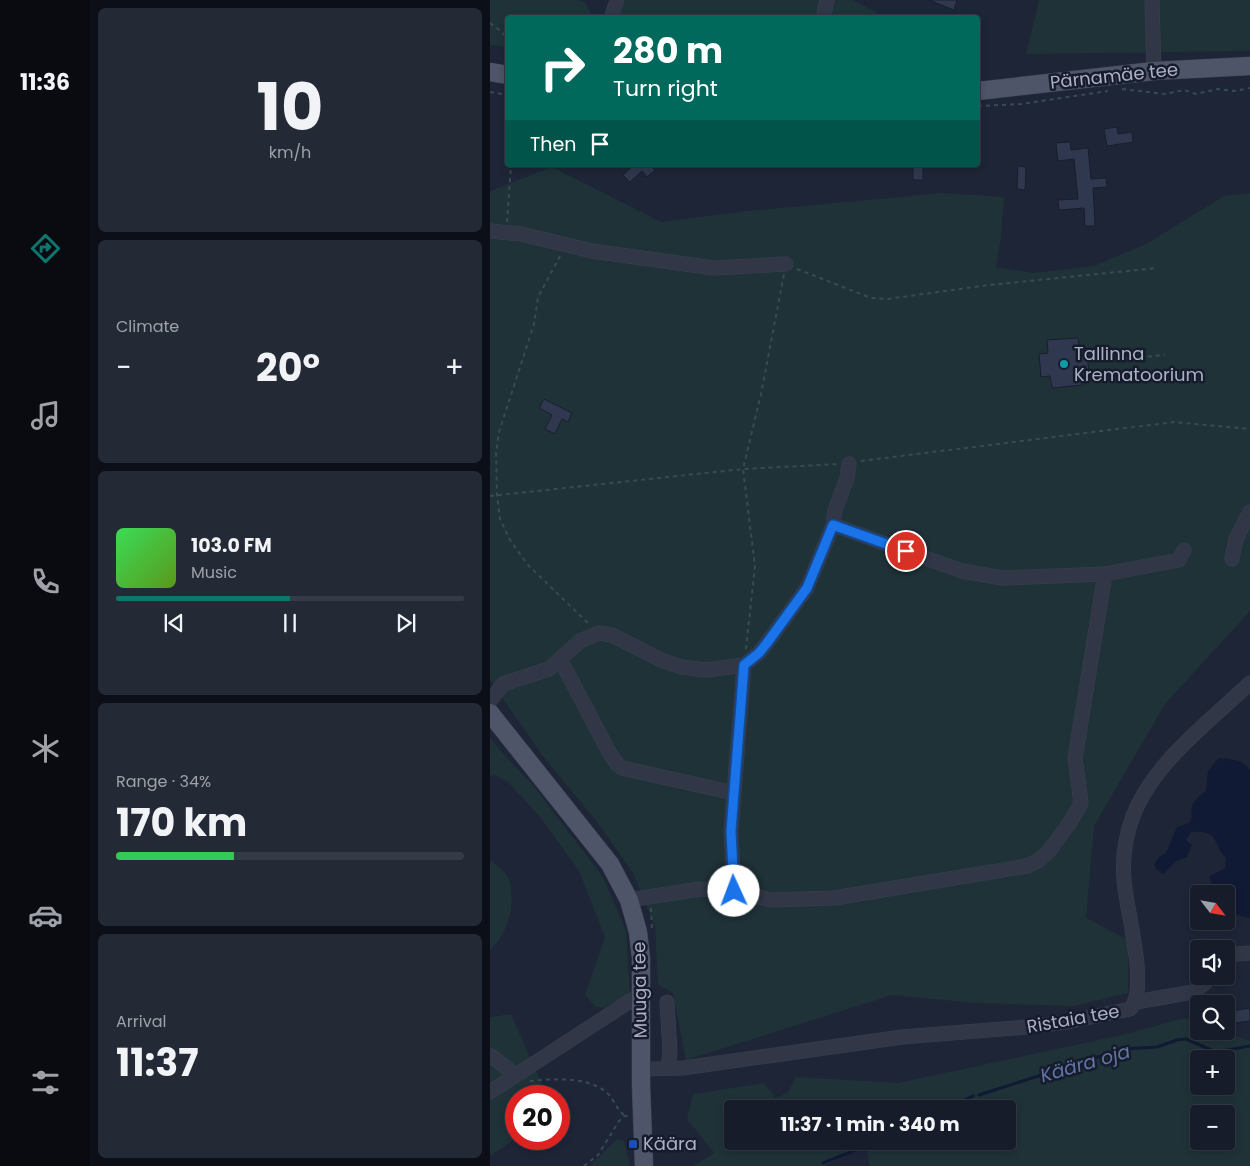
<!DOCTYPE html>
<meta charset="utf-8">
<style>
body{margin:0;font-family:Poppins,sans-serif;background:#232935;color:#f1f3f6;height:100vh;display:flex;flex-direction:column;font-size:19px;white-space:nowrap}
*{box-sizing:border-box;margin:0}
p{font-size:16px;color:#9ea1a8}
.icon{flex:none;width:28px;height:28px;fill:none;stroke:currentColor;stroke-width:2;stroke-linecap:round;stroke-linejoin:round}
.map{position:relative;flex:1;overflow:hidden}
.panel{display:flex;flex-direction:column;gap:8px;padding:8px;background:#0c0f17;width:400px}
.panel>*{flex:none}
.guide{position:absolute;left:15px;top:15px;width:475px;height:152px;border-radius:5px;box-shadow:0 2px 8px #0003,0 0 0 1px #353a46;background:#00695c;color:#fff;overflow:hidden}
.needle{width:32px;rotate:121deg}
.controls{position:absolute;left:700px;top:885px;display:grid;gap:10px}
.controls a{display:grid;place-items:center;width:45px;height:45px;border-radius:5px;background:#161c29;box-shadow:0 2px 8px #0003,0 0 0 1px #353a46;font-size:25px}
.speed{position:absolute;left:15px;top:1085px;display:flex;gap:10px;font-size:25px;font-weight:700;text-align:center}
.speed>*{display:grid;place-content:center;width:65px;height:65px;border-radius:50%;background:#161c29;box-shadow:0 2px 8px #0003,0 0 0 1px #353a46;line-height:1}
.speed .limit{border:8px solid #d22;background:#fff;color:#111}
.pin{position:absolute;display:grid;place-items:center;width:42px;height:42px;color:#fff;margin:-21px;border:2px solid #fff;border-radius:50%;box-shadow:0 1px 5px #0007}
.me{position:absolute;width:55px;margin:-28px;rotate:358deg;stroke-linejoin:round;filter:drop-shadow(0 0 4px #0008)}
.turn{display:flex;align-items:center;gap:18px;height:105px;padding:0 25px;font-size:22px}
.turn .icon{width:65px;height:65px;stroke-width:2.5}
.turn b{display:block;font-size:35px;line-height:42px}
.then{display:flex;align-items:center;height:48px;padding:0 25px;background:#0003;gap:10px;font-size:19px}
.big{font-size:38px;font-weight:700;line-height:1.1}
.panel .tile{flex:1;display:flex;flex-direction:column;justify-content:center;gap:8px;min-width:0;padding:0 18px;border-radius:8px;background:#232935}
.panel .dial{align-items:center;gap:0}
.dial b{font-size:65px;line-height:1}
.song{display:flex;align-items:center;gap:15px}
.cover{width:60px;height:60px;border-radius:8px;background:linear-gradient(135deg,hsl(130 70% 55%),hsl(90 70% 35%))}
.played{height:5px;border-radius:2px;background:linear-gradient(90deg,#0f766e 50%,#353a46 50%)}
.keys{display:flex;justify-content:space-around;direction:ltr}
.heat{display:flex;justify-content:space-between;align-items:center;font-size:28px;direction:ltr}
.charge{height:8px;border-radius:4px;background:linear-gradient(90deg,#34c759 34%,#353a46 0)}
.trip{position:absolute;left:234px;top:1100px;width:292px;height:50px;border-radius:5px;background:#161c29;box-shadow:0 2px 8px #0003,0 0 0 1px #353a46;font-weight:700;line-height:50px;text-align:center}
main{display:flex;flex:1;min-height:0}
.tabs{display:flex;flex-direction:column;width:90px;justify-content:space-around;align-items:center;background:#090b10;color:#9ea1a8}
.tabs .icon{width:35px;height:35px}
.tabs .current{color:#0f766e}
.tabs b{font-size:22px;color:#f1f3f6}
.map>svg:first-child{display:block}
.green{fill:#1f3238;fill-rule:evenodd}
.water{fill:#111a34}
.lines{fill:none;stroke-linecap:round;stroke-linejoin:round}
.stream{stroke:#111a34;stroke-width:3}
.building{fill:#2f384e;stroke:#191e2e}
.minor-casing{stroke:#3a4051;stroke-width:15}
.major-casing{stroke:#3a4051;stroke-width:19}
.path{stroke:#384b51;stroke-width:2;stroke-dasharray:4 4;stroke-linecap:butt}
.minor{stroke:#313747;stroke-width:14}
.major{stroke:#4e5568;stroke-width:18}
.route-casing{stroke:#114b97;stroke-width:12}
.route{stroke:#1a73e8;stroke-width:9}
.culture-dot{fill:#0f9aa8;stroke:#171c2c;stroke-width:2}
.transit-dot{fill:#1a4fb4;stroke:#171c2c;stroke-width:2}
.labels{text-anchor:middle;stroke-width:5;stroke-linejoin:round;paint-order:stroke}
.street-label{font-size:18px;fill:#aab1c5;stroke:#171c2c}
.poi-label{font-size:18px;fill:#aab1c5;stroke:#171c2c;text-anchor:start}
.water-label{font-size:19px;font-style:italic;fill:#6074a8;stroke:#171c2c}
</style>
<main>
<nav class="tabs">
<b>11:36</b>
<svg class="icon current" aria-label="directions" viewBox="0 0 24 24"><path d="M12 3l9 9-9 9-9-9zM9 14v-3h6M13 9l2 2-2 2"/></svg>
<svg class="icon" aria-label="music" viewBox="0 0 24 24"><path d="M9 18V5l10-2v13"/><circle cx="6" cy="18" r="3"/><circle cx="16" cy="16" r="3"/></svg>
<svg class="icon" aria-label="phone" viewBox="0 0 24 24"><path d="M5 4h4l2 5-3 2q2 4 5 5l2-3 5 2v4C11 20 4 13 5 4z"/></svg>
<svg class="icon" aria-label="climate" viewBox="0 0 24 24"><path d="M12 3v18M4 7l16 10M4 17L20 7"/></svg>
<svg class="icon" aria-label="car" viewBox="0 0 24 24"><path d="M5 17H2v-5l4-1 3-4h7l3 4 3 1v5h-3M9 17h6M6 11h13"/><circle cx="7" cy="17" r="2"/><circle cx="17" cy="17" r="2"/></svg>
<svg class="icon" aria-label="filters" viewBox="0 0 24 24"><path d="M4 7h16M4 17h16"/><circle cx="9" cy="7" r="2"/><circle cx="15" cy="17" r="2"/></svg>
</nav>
<section class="panel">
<div class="tile dial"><b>10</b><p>km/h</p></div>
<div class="tile"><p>Climate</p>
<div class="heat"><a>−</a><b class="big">20°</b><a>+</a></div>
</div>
<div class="tile">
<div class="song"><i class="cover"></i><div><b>103.0 FM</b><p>Music</p></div></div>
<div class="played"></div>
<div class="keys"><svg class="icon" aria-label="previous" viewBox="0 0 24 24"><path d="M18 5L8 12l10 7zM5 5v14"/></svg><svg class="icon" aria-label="pause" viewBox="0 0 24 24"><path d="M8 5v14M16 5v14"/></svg><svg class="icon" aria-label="next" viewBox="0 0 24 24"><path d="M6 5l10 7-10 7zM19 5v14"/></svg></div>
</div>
<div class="tile"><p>Range · 34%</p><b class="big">170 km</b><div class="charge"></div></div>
<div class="tile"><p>Arrival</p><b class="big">11:37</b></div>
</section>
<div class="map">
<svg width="760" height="1166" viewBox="0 0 760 1166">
<rect width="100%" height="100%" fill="#1d2537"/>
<path class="green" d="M0,0H88L95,2L103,17L18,18L17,48L5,45L0,46Z
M135,0H363L394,17L129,18Z
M549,0H760V51L536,54Z
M62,167L171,222L258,211L453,193L514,197L511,237L506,267L542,273L604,266L658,243L734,196L760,193V611L675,704L604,826L596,918L638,940V993L584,1006L485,1003L402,995L196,1060L183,993L168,985L165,927L143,873L107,822L52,755L0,680V191Z
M0,738L15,756L42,784L113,877L136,931L140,994L114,1008L106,1007L95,995L115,937L89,871L51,818L19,783L3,774L0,777Z
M0,859C5,864 16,872 19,879C26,904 19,933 0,950Z
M21,1014L57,1096H26V1138L0,1156V1017Z
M695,1018L709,1023V1031H732L760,1041V1166H380L375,1144L335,1166H203L224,1153L197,1119L203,1094L274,1083L286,1098L298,1092L306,1077L408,1083L636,1034ZM709,1059H736V1086H709ZM242,1109H518V1141H242ZM709,1114H736V1141H709Z
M127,1139L134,1141L140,1166H100Z"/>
<path class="water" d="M729,758C741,759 752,759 760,770V918L748,915L739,910L736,902V894H733L729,888L721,883L720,876L735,868L736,858C721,843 731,830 701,832L696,840L702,845L697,857L686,861L674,874L667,870L664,865L669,857L676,853L687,827L699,823L702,817C699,804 706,798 716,791L718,771Z"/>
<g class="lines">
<path class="stream" d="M489,1095L633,1049L667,1047L687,1040L696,1039L726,1052L760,1046
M456,1109L483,1096
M333,1163L368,1149L379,1141"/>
</g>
<path class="building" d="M439,0H467L464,10Z
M627,127L628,134L642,132L643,142L617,146L614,129Z
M580,142L581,150L598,148L601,179L616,178L617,187L603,188L605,226H595L594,208L569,210L568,200L588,199L584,159L568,161L566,143Z
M144,165H160L165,170L157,177L152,171L140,182L133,175Z
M423,165H433V180H423Z
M528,166L536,167L535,190L527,189Z
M588,338L590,349H597L599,374L592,375L593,385L562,388L560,376L551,377L549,354L558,353L557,340Z
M54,399L82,413L78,422L72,419L65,434L55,429L62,415L49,408Z
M760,1008V1021L736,1024V1012Z"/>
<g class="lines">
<g class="minor-casing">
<path id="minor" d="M662,0L664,71
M121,18L127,0
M333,18L337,0
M0,231L31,234L102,251L224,268L296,264
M343,525L472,571L513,578L615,574L689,560L694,550
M742,559L746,539L760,512
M70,659L119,752L127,764L132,768L244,793
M0,701L13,684L59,669L90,641L109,633L122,635L171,660L191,667L216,670L254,665L269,653L277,643L317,588L343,525L345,510L357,478L359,464
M244,891L281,900L344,898L537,866L549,860L559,851L581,821L591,803L585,758L615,574
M139,900L210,889L244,891L241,831L254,665
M736,957L746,954L760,953
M177,1002L180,1051L178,1068
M646,1002L703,992L715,983L719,976
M0,1055L26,1075
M151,1069L193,1068L412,1037L537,1027L577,1022L640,1009C660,990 635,906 634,879C632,858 636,835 643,816C664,762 719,722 760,683
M0,1092L151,994"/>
</g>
<g class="major-casing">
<path id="major" d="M0,72L18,75
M488,91L664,71L760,66
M0,713L120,864L139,900L148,932L151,958V1085L154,1166"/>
</g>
<path class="path" d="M0,23L12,32L18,40
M488,62L489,64
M632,89L675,94L694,90L706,94L728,89L744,91L760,88
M0,92L18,95
M488,106L531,104L618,91
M17,222L21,165
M70,256L48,297L44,324L9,432L6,453L7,496L10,519L20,540L38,565L100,625
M307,269L381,298L397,299L499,285L667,268
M618,360L675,355
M371,461L684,422L760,429
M0,496L253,469L349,464
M256,649L265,566L253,469L271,394L294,274
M161,908L162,931
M40,1081C62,1079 97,1076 116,1092C123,1097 125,1108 135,1116
M94,1166L108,1155L129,1121L135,1116H140"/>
<use href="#minor" class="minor"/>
<use href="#major" class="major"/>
</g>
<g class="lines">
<g class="route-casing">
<path id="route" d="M244,891L241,831L254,665L269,653L277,643L317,588L343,525L416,551"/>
</g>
<use href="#route" class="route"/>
</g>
<circle class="culture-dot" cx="574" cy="364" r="5"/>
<rect class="transit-dot" x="138" y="1139" width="10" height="10" rx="2.5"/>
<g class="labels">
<g class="street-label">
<text transform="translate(624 76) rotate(-6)" y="6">Pärnamäe tee</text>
<text transform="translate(150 990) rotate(-91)" y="6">Muuga tee</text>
<text transform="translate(583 1019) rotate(-10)" y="6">Ristaia tee</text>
</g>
<g class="poi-label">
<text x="584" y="360">Tallinna<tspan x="584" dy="21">Krematoorium</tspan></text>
<text x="153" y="1150">Käära</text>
</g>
<g class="water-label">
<text transform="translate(595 1063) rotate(-16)" y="7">Käära oja</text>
</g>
</g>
</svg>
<div class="controls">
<a><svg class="needle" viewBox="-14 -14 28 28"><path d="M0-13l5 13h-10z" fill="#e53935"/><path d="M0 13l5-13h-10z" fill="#9ea1a8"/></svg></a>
<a><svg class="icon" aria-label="sound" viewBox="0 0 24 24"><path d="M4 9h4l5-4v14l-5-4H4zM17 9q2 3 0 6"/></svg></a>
<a><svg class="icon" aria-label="search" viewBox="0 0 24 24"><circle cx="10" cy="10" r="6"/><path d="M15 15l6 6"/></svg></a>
<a>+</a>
<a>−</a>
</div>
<div class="speed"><div class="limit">20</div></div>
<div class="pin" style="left:416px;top:551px;background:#d93025"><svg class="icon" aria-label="arrive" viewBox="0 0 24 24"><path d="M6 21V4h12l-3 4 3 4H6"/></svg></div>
<svg class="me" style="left:244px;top:891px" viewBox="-20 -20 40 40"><circle r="19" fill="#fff"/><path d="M0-13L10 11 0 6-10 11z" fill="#1a73e8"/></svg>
<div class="trip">11:37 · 1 min · 340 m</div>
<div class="guide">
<div class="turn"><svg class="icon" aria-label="right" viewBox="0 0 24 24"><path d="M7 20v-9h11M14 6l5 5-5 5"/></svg><div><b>280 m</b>Turn right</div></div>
<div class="then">Then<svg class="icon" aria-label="arrive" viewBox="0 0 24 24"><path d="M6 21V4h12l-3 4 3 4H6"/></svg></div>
</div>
</div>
</main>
